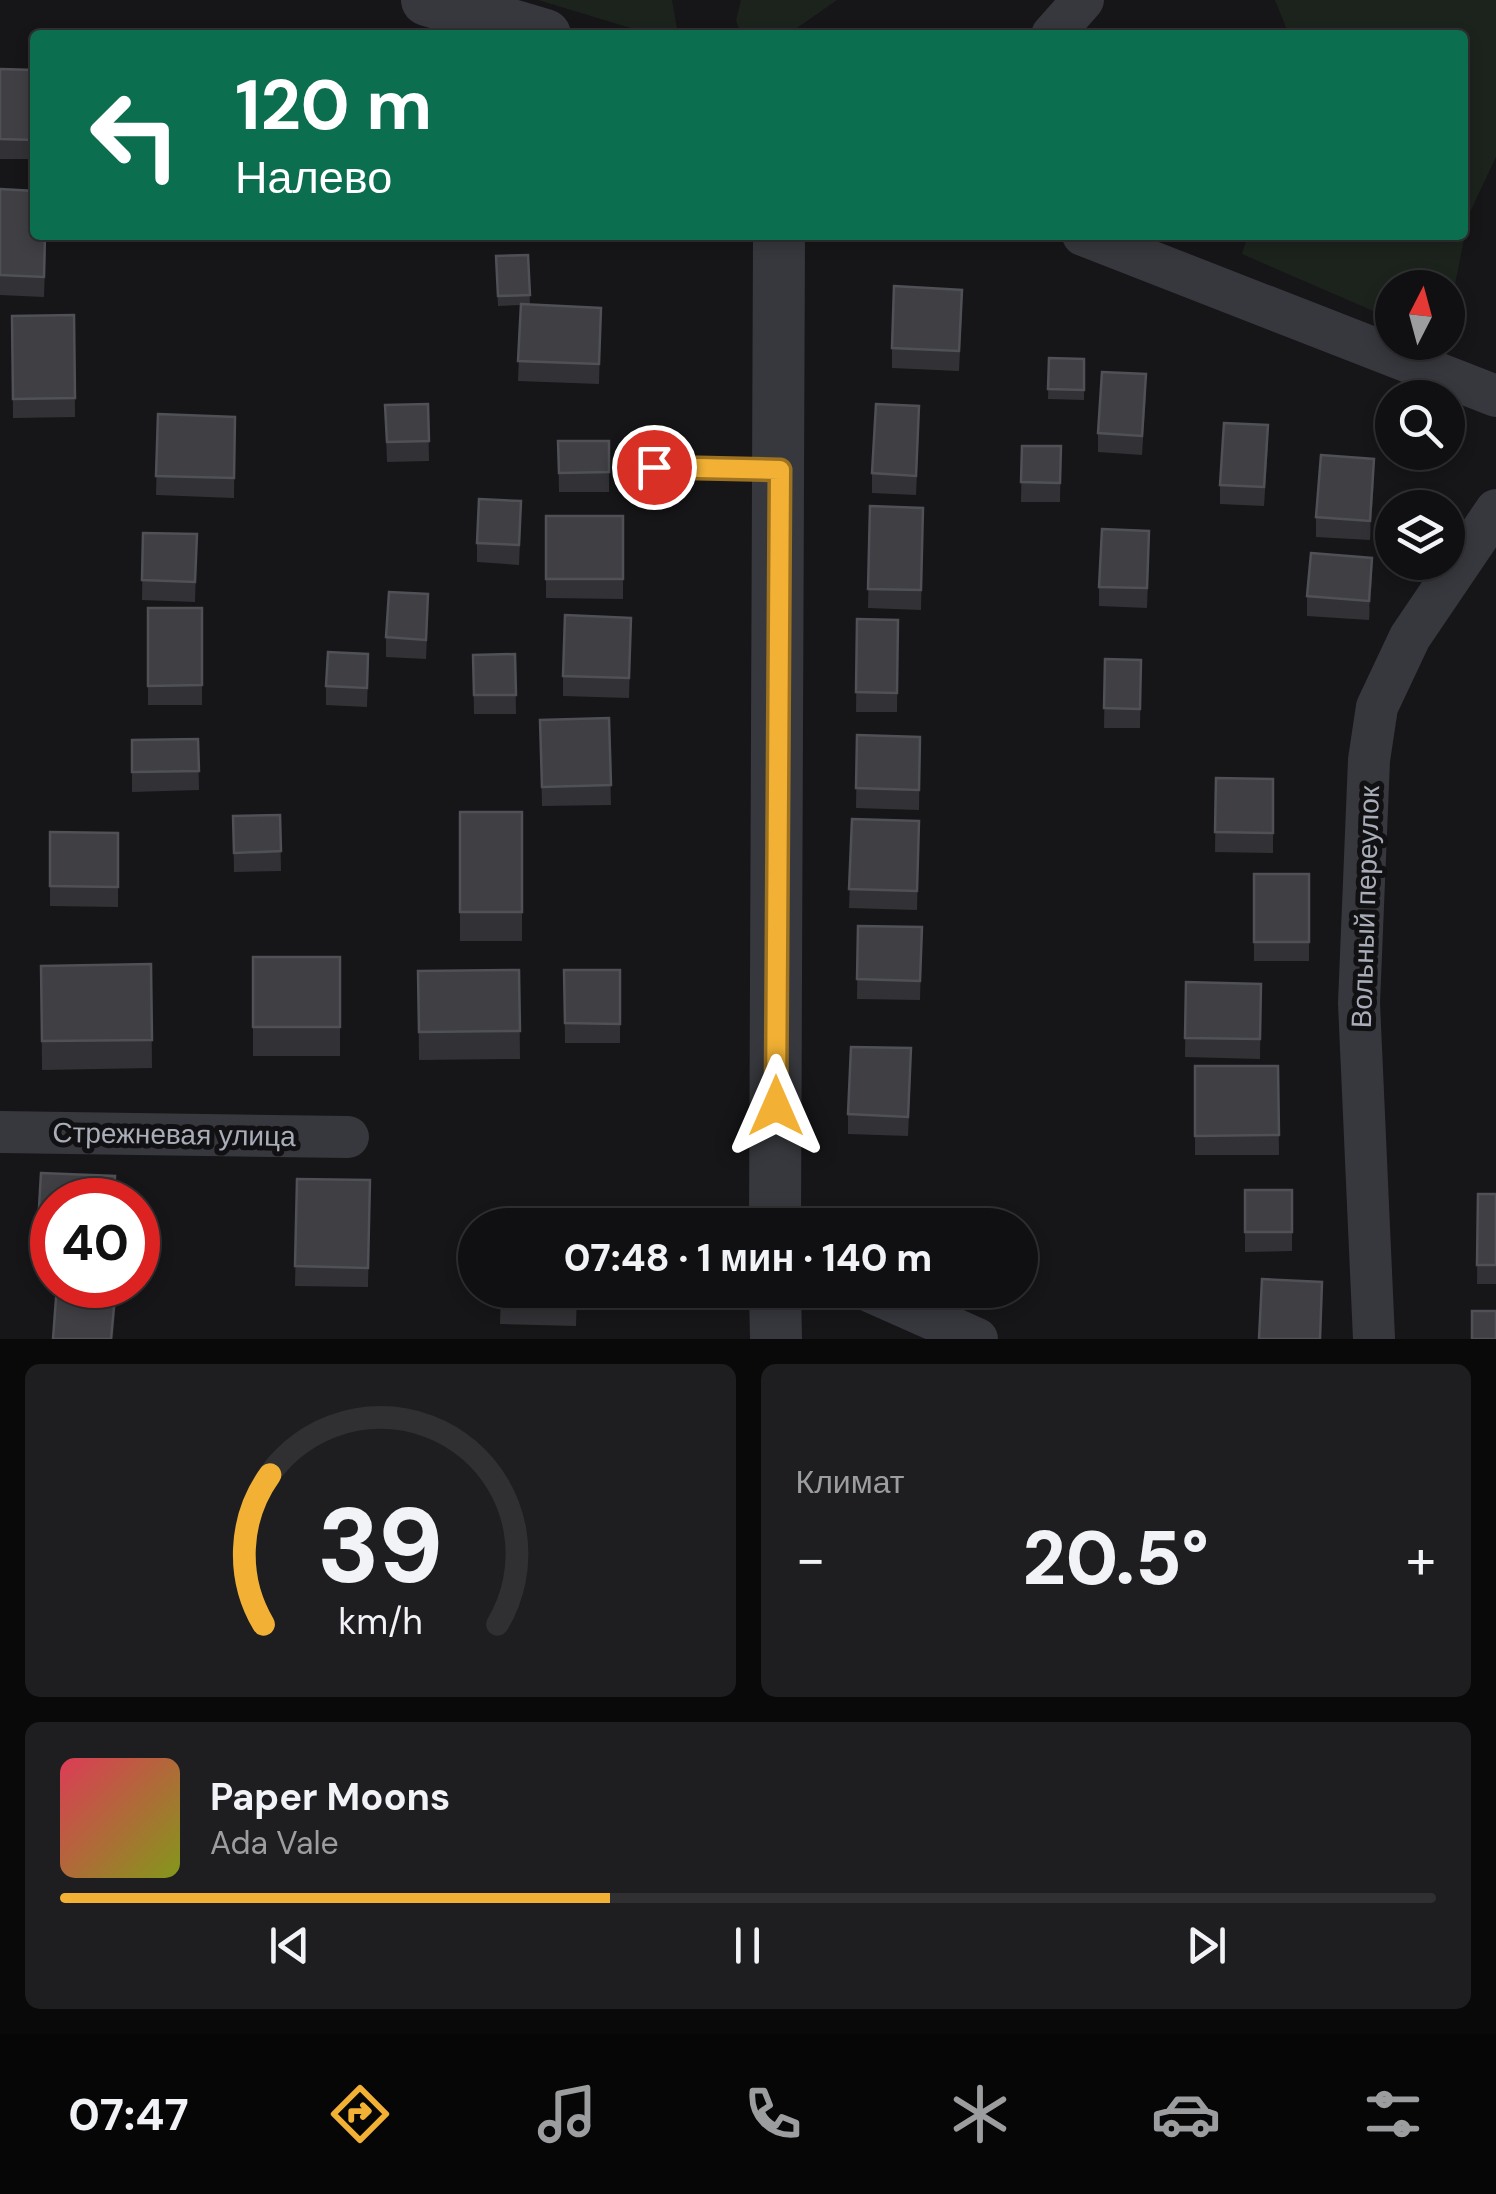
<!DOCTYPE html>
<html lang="ru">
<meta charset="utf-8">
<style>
body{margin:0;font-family:"DM Sans",sans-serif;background:#1e1e20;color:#f1f3f6;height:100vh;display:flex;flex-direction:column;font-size:38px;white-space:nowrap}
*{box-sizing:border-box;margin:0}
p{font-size:32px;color:#9c9d9f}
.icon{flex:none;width:55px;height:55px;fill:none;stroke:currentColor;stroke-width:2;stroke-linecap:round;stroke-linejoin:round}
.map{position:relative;height:1339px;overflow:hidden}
.details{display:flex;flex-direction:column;gap:25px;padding:25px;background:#09090a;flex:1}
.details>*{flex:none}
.banner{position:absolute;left:30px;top:30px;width:1438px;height:210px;border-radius:10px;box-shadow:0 5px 15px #0003,0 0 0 2px #303032;background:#0b6e4f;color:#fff;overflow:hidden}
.needle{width:65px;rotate:6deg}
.fabs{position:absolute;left:1375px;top:270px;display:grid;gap:20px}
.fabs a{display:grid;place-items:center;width:90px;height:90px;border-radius:50%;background:#101012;box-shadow:0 5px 15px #0003,0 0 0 2px #303032;font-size:50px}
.speed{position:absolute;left:30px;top:1178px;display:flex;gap:20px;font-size:50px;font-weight:700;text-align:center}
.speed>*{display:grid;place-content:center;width:130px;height:130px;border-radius:50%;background:#101012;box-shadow:0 5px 15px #0003,0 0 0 2px #303032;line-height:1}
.speed .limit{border:15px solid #d22;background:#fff;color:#111}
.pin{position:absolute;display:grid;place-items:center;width:85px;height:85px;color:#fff;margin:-42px;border:5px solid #fff;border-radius:50%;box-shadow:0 2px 10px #0007}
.me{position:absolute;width:110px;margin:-55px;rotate:0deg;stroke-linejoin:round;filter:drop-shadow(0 0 8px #0008)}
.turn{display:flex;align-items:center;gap:35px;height:210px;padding:0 40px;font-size:45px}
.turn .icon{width:130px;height:130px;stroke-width:2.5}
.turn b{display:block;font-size:70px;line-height:85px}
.big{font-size:75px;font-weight:800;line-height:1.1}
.details .card{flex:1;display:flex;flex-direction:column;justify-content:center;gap:15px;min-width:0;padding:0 35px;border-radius:15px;background:#1e1e20}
.details .dial{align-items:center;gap:0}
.dial svg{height:260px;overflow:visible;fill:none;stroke:#303032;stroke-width:7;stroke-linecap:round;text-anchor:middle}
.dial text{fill:#f1f3f6;stroke:none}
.song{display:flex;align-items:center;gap:30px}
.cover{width:120px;height:120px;border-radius:15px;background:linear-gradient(135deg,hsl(350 70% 55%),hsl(70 70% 35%))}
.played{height:10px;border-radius:5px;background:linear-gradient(90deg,#f2b134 40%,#303032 40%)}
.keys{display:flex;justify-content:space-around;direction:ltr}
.heat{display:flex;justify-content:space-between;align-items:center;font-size:55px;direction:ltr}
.details .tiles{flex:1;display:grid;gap:25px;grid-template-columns:1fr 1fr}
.card:last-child{grid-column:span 2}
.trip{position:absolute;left:458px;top:1208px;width:580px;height:100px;border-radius:50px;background:#101012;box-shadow:0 5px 15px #0003,0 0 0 2px #303032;font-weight:800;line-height:100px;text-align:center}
.tab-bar{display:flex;height:160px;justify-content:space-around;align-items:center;background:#060607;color:#9c9d9f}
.tab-bar .icon{width:70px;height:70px}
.tab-bar .on{color:#f2b134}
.tab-bar b{font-size:45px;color:#f1f3f6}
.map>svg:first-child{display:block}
.green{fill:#1c231d}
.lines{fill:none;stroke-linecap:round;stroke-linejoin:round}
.service{stroke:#37383d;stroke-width:20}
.minor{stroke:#37383d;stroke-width:42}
.tertiary{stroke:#37383d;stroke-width:52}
.wall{fill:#323236}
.shaded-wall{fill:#212124}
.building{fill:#3f3f44;stroke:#4f5156;stroke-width:2.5}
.route-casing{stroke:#9d7322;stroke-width:25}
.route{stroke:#f2b134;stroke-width:18}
.labels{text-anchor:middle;stroke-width:10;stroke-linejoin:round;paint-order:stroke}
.street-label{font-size:28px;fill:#a8adb8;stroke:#111113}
</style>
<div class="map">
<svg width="1496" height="1339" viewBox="0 0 1496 1339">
<rect width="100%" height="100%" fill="#161618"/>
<path class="green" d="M538,0H672L678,35H654Z
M741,0H837L787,35H742L736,21Z
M1275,0H1496V157L1469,214L1448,320V288H1392V319L1242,254L1248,235H1462V35H1289Z"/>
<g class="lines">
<path class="service" d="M654,467L777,470"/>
<path class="minor" d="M1052,35L1083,0
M1083,235L1496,396
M0,1132L348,1137
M867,1290L977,1339
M1374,1339L1359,1003L1369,760L1377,707L1410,637L1496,510"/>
<path class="tertiary" d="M427,0L545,35
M775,1225L779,235
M775,1290L776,1339"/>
</g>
<path class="wall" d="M0,69L35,70V159H0Z
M0,189L35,235H46L44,297L0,295Z
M528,255L530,304L601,308L599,384L518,381L521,305L498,306L496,256Z
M962,310L959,371L892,368V348Z
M74,315L75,417L13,418L12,316Z
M1049,358L1084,359V400L1048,399Z
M1146,393L1142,455L1098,452V433Z
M428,404L429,461L387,462L385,405Z
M158,414L235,417L234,498L156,495Z
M919,426L916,495L872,493V473Z
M558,441H609V492H559Z
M1268,444L1264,506L1220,504V485Z
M1022,446H1061L1060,502H1021Z
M1374,479L1370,540L1316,537V517Z
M870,506L923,508L921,610L868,608Z
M546,516H623V599L546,598Z
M521,520L519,565L477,562V543Z
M143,533L197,534L195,602L142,600Z
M1149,551L1147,608L1099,606V587Z
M1372,577L1369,620L1307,616V596Z
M148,608H202V705H148Z
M428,614L426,659L386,657V637Z
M631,618L629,698L563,696V676Z
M857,619L898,620L897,712H856Z
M515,654L516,714H474L473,655Z
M1105,659L1141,660L1140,728H1104Z
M368,674L367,707L326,705V686Z
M609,718L611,805L542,806L540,720Z
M857,735L920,737L919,810L856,808Z
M198,739L199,790L132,792V740Z
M1216,778L1273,779V853L1215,852Z
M460,812H522V941H460Z
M280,815L281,871L234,872L233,816Z
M852,819L919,821L917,910L849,908Z
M50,832L118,833V907L50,906Z
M1254,874H1309V961H1254Z
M858,926L922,927L920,1000L857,999Z
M253,957H340V1056H253Z
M151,964L152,1068L42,1070L41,966Z
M519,970L520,1059L419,1060L418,971Z
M564,970H620V1043H565Z
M1186,982L1261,984L1260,1059L1185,1057Z
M1195,1066H1278L1279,1155H1195Z
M911,1068L908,1136L848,1134V1114Z
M41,1173L115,1176L114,1200H52V1245L38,1244Z
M297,1179L370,1180L368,1287L295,1286Z
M1245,1190H1292V1251L1245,1252Z
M1478,1194H1496V1284H1477Z
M501,1290H577L576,1326L500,1324Z"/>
<path class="shaded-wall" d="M1374,459V479L1370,540V521Z
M1372,558V577L1369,620V601Z
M116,1285V1303L113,1339H111Z"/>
<path class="building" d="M0,69L35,70V140L0,139Z
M0,189L35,191V235H45L44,277L0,275Z
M528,255L530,295L498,296L496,256Z
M894,286L962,290L959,351L892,348Z
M521,304L601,308L599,364L518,361Z
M74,315L75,398L13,399L12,316Z
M1049,358L1084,359V390L1048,389Z
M1102,372L1146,374L1142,436L1098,433Z
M428,404L429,441L387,442L385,405Z
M876,404L919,406L916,476L872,473Z
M158,414L235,417L234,478L156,476Z
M1224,423L1268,425L1264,487L1220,485Z
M558,441H609V472L559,473Z
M1022,446H1061L1060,483L1021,482Z
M1321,455L1374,459L1370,521L1316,517Z
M479,499L521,501L519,545L477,543Z
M870,506L923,508L921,590L868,589Z
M546,516H623V579H546Z
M1102,529L1149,531L1147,588L1099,587Z
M143,533L197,534L195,582L142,580Z
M1311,553L1372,558L1369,601L1307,596Z
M389,592L428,594L426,640L386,637Z
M148,608H202V685L148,686Z
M565,615L631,618L629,678L563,676Z
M857,619L898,620L897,693L856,692Z
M328,652L368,654L367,688L326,686Z
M515,654L516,695H474L473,655Z
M1105,659L1141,660L1140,709L1104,708Z
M609,718L611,785L542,787L540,720Z
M857,735L920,737L919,790L856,788Z
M198,739L199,771L132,772V740Z
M1216,778L1273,779V833L1215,832Z
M460,812H522V912H460Z
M280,815L281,851L234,853L233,816Z
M852,819L919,821L917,891L849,889Z
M50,832L118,833V887L50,886Z
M1254,874H1309V942H1254Z
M858,926L922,927L920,981L857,979Z
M253,957H340V1027H253Z
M151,964L152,1040L42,1041L41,966Z
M519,970L520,1031L419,1032L418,971Z
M564,970H620V1024L565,1023Z
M1186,982L1261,984L1260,1039L1185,1038Z
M851,1047L911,1048L908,1117L848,1114Z
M1195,1066H1278L1279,1135L1195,1136Z
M41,1173L115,1176L114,1200H52V1225H38Z
M297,1179L370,1180L368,1268L295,1266Z
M1245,1190H1292V1232H1245Z
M1478,1194H1496V1265H1477Z
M1262,1279L1322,1282L1320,1339H1259Z
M57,1285H116L111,1339H53Z
M501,1290H577L576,1307L500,1304Z
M1472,1311H1496V1339H1472Z"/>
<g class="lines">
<g class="route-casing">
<path id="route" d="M654,467L780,470L776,1106"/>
</g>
<use href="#route" class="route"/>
</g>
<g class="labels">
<g class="street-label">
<text transform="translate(1365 907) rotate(-88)" y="10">Вольный переулок</text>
<text transform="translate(174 1134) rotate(1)" y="10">Стрежневая улица</text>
</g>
</g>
</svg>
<div class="fabs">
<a><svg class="needle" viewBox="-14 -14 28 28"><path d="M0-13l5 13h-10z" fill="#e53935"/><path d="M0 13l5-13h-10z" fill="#9c9d9f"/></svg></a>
<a><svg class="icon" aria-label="search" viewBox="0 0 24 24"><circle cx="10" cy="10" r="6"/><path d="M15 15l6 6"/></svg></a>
<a><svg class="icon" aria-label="layers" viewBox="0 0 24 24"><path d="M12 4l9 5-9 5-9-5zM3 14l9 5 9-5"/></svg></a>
</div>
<div class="speed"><div class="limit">40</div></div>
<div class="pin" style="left:654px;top:467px;background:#d93025"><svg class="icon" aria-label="arrive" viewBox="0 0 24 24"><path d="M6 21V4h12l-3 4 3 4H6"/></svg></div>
<svg class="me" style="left:776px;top:1106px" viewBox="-20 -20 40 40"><path d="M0-17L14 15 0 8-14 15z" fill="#f2b134" stroke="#fff" stroke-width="4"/></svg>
<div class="trip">07:48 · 1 мин · 140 m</div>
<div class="banner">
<div class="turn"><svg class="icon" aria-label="left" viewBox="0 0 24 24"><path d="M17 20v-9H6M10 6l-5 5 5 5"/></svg><div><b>120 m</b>Налево</div></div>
</div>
</div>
<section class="details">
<div class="tiles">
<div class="card dial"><svg viewBox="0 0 100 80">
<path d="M14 69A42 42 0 1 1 86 69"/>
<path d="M14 69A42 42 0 0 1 16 23" stroke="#f2b134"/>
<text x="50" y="56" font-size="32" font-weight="700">39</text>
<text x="50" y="72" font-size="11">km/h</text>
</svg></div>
<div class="card"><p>Климат</p>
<div class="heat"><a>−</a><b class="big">20.5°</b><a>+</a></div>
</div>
<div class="card">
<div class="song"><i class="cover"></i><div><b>Paper Moons</b><p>Ada Vale</p></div></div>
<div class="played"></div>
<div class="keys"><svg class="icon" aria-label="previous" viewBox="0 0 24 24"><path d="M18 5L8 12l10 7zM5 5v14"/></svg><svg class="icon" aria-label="pause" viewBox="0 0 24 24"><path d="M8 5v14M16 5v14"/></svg><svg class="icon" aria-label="next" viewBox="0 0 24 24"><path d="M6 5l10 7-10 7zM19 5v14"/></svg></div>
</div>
</div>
</section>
<nav class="tab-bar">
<b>07:47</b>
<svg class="icon on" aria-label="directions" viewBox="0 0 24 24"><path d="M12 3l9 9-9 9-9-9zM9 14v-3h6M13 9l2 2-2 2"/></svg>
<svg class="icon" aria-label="music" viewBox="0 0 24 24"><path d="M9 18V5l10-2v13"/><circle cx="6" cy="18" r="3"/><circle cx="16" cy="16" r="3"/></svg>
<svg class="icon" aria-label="phone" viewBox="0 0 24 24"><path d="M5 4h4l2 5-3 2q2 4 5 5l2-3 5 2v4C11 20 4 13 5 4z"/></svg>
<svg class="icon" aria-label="climate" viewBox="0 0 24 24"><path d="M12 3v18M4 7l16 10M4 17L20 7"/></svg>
<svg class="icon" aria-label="car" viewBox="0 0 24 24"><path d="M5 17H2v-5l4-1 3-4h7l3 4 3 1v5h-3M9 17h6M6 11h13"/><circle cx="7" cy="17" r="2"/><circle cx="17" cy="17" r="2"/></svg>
<svg class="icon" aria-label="filters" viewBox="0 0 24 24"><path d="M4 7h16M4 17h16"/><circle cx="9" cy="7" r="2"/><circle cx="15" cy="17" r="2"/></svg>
</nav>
